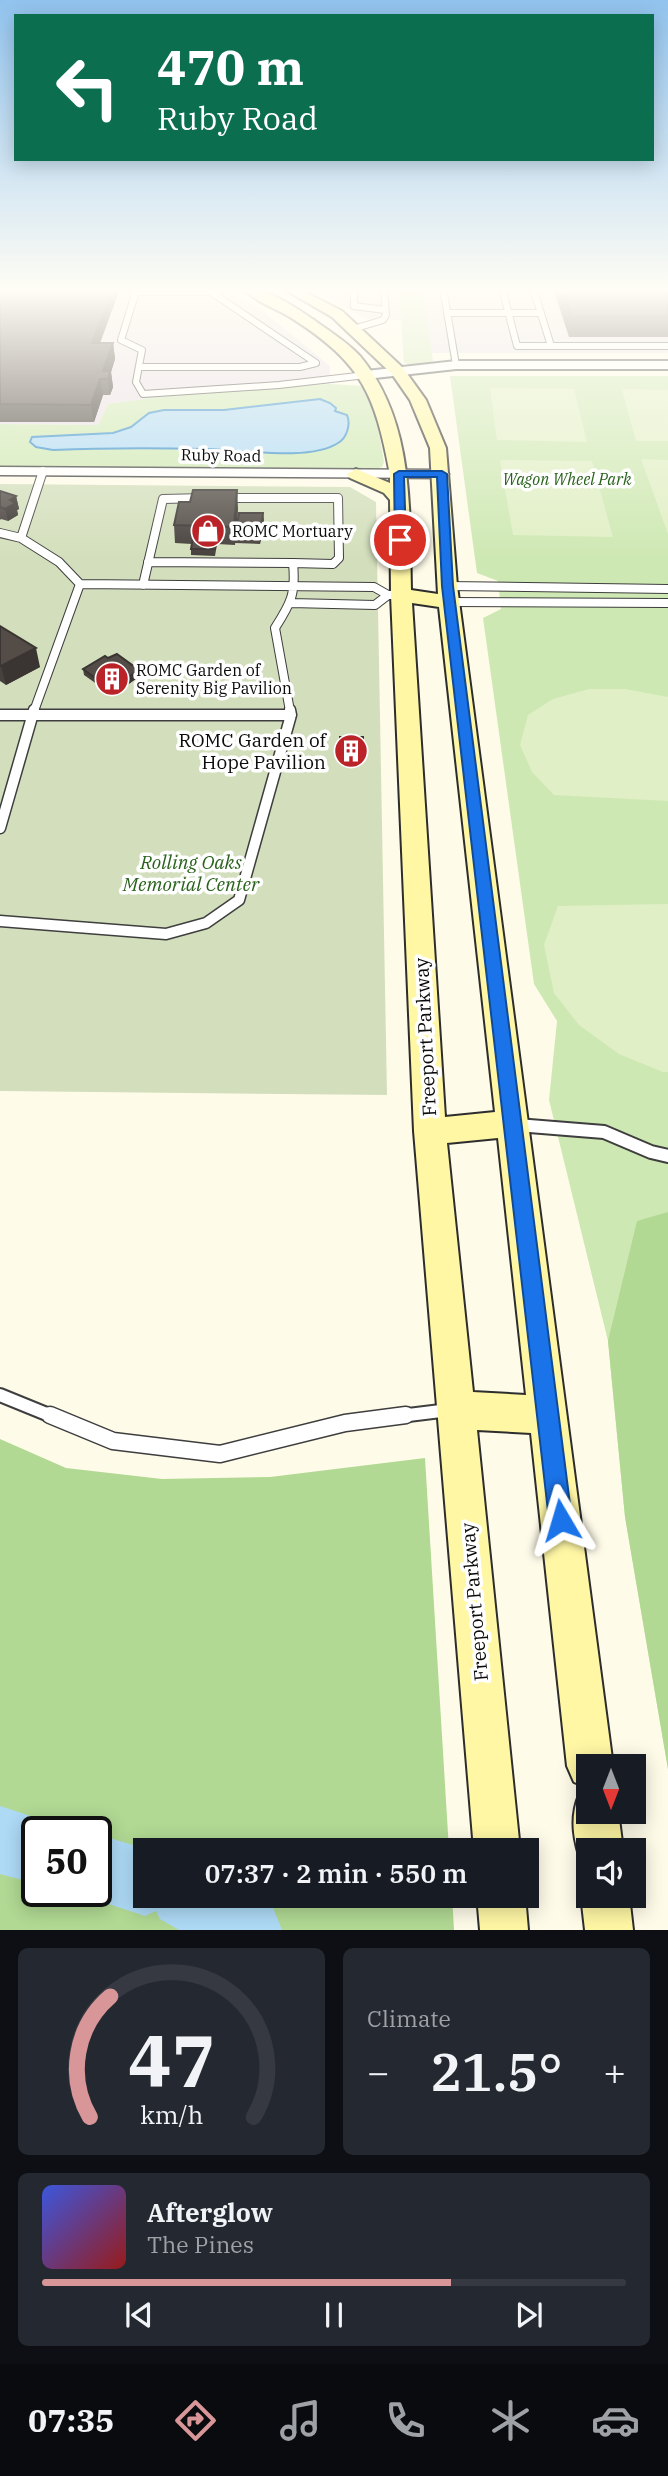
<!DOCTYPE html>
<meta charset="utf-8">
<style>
body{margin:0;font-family:"IBM Plex Serif",serif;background:#242831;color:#f1f3f6;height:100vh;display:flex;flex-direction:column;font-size:26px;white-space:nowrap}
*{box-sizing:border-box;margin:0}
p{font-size:23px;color:#9ea1a6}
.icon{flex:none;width:38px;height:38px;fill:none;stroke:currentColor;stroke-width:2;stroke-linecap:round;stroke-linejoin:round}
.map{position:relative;height:1930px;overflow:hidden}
.drawer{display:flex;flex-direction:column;gap:18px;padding:18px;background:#0d0f14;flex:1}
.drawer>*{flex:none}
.top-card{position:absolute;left:14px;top:14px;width:640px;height:147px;border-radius:0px;box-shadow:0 4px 18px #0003;background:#0b6e4f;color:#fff;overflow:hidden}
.needle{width:46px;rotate:180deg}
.controls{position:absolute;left:576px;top:1754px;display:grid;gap:14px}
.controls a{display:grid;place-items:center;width:70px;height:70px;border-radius:0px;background:#171b24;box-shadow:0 4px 18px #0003;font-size:35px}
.speed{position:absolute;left:21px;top:1816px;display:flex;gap:14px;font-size:35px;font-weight:700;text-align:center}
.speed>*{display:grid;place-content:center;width:91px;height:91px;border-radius:50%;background:#171b24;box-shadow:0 4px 18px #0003;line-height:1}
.speed .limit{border:4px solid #111;border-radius:10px;background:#fff;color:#111}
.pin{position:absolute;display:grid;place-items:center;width:60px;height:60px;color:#fff;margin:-30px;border:4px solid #fff;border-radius:50%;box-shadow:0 2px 7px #0007}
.me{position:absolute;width:77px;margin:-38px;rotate:353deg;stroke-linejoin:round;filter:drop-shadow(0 0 5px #0008)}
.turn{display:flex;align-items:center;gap:24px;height:147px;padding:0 28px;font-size:32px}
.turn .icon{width:91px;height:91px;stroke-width:2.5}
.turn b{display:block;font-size:49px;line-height:60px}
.big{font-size:52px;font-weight:600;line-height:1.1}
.drawer .tile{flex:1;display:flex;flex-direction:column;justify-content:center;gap:10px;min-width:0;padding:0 24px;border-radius:10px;background:#242831}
.drawer .dial{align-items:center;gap:0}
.dial svg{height:182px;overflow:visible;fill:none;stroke:#363941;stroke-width:7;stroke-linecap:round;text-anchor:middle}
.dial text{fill:#f1f3f6;stroke:none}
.song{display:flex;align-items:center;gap:21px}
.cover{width:84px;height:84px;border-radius:10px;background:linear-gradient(135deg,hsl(230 70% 55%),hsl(0 70% 35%))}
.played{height:7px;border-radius:4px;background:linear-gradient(90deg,#d89699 70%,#363941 70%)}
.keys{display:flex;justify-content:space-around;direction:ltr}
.heat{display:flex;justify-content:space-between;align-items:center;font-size:38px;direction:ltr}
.drawer .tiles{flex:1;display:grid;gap:18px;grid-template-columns:1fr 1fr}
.tile:last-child{grid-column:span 2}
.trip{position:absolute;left:133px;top:1838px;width:406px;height:70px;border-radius:0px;background:#171b24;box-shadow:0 4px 18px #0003;font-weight:600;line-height:70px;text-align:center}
.dock{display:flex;height:112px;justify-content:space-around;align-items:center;background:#090b0e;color:#9ea1a6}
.dock .icon{width:49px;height:49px}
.dock .current{color:#d89699}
.dock b{font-size:32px;color:#f1f3f6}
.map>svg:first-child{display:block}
.industrial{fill:#e9deea}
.green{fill:#cee8b3}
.forest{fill:#b1d993;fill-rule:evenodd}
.cemetery{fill:#d3dfbc}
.pitch{fill:#e0efc5}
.water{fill:#aedaf6;stroke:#358dcd;stroke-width:2}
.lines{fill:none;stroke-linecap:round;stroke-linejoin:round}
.river{fill:#aedaf6;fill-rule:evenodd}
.service-far4-casing{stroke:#3e3e3e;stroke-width:8}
.service-far3-casing{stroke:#3e3e3e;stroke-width:10}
.service-far2-casing{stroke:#3e3e3e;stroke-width:13}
.service-far1-casing{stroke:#3e3e3e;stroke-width:16}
.service-casing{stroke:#3e3e3e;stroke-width:19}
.minor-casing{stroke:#3e3e3e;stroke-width:3}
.tertiary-casing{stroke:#3e3e3e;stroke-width:4}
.secondary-casing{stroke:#2d2d2d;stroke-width:4}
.service-far4{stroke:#fff;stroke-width:6}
.service-far3{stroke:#fff;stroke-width:8}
.service-far2{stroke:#fff;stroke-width:10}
.service-far1{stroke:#fff;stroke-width:12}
.service{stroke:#fff;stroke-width:16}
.minor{fill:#fff;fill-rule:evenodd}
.tertiary{fill:#fff;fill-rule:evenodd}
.secondary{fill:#fff7a4;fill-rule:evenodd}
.wall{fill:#47413d}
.shaded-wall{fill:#3a3532}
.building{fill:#534c47;stroke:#3a3532;stroke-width:2}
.route{fill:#1a73e8;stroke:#114b97;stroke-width:2}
.labels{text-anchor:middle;stroke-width:7;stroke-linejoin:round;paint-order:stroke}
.far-street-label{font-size:16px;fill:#0b0b0b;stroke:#fff}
.far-park-label{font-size:16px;font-style:italic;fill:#29621c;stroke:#fff}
.far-poi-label{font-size:16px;fill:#0b0b0b;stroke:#fff;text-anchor:start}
.poi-label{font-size:19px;fill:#0b0b0b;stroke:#fff;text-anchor:end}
.park-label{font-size:19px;font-style:italic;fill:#29621c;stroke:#fff}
.street-label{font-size:19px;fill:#0b0b0b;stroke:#fff}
</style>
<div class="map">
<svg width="668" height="1930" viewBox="0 0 668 1930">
<rect width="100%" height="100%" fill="#fffbe9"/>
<path class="industrial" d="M0,288H216L258,307L330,366L329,384L158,397L108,404L98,425L0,424Z
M309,288H399L401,320L366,319Z
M422,288H668V353H431Z"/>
<path class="green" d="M399,288H422L433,361L417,365L404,363Z
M450,376H668V1769L625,1517L608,1341L549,1100L557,1021L534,984L483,618L501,609L498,581L477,573Z
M329,384L364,386L379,417L378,427L384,462L382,467L372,470L330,471L0,466V424L98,425L108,404L158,397Z"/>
<path class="forest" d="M668,1212V1769L625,1517L608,1341L637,1221Z
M0,1439L66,1468L162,1479L270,1477L425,1458L449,1850H145V1895H452L454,1930H0ZM37,1832H96V1892H37Z"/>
<path class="cemetery" d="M0,484L350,487L376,502L387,1095L0,1091Z"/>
<path class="pitch" d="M490,388L574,389L587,442L497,440Z
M622,389L668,390V441H636Z
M641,459L668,460V534Z
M500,460L592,461L613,537L513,535Z
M589,689H625L668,697V801L554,795L532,772L520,745L528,715L553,699Z
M668,904V1072H663L619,1054L579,1025L554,993L544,945L558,906Z"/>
<path class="water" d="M320,399L330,403L336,408L335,411L347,415C351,424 347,438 338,443C309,462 238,449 204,449C154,448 103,448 53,450L36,447L30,442L32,437L113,433L131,427L149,413L164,410H224Z"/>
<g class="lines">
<path class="river" d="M0,1806L61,1826L63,1832H37V1884L0,1874Z
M96,1834L150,1850H145V1895H253L272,1905L282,1930H179L160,1919L156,1911L145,1916L72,1892H96Z"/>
<g class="service-far4-casing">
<path id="service-far4" d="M137,288L121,340L142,350L136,382L143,394L279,385L366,375
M354,288V306L385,310
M443,288L456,365
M502,288L517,346H668
M533,288L551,346
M136,292H211
M447,313H541
M353,329L383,320L386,315L384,288
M139,367H300L316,363L211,292L228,288"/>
</g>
<g class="service-far3-casing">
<path id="service-far3" d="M43,471L21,538L59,562L80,584
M223,498H338L339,558L333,564L293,563C296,594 291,603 275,628L290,711
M0,533L21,538
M148,562L293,563
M143,585L163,499L204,498
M447,586L668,589
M449,602L668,603
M291,603L375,605L388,595
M34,711L80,584L374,587L388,595H401"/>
</g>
<g class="service-far2-casing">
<path id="service-far2" d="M0,715H291
M0,828L34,710
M0,921L166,934L206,923L239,900L291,715L290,710"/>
</g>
<g class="service-far1-casing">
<path id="service-far1" d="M517,1125L604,1132L651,1152L668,1156
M0,1395L54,1417
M392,1417L449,1410"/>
</g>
<g class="service-casing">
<path id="service" d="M50,1415L113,1441L220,1454L345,1423L406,1415"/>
</g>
<g class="minor-casing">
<path id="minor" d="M0,467L442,470L449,474L442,478L0,475Z"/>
</g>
<g class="tertiary-casing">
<path id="tertiary" d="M456,361H668V369H456L366,379L359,375L366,371Z"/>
</g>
<g class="secondary-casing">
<path id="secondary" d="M243,288C268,288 293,306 314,320C329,331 347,342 360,356C415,423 409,509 411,590L438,594L430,448L410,400L392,374L332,317L282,288H297L342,311L403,368L426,400L446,448L457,586L613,1766H588V1788L574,1782L567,1766L531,1433L477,1430L520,1850H474L414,1131L391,595L390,500L384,493L350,478L347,474L356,469L390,483V474C375,395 363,364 293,319C278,309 253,301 243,288ZM412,603L439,607L495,1112L445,1117ZM498,1138L526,1395L473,1392L447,1143Z
M588,1791V1811H618L623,1850H588V1868L583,1867C574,1843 569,1819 579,1795Z
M588,1878V1895H629L633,1930H585L581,1895Z
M477,1895H525L528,1930H480Z"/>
</g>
<use href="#service-far4" class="service-far4"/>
<use href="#service-far3" class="service-far3"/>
<use href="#service-far2" class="service-far2"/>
<use href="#service-far1" class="service-far1"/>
<use href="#service" class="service"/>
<use href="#minor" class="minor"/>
<use href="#tertiary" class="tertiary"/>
<use href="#secondary" class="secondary"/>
</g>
<path class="wall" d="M0,288H118L119,291L100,343H113L115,359L111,372L113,387L110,395H103L94,422H0Z
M553,288H668V337H569Z
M0,491L16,496L19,509L17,510L18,515L8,521L1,519L0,520Z
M238,508L237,526L264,520L260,544L235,543V545L217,544L215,556L191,555V549L192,544L175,543L174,525Z
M0,626L40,667L6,685L0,681Z
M83,669L140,676L120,690L118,688L108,692L84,675Z
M340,737L363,752V759L340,758Z"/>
<path class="shaded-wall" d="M113,288H118L119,291L94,359L92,343Z
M113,343L115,359L111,372L113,387L110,395L108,379L103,371Z
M100,379L103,395L94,422L91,405Z
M237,490L238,508L235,545L234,527Z
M16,496L19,509L17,510L18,515L8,521L5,509L10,500Z
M263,513L264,520L260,544V538Z
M36,648L40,667L6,685L1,666Z
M139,670L140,676L120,690L119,683Z
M116,681L118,688L108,692L106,686Z"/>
<path class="building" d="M0,288H113L92,343H113L103,371H110L108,379H100L91,405L0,404Z
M562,288H668V317H572Z
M193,490H237L234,527L174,525L179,502H190Z
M0,491L16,496L10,500L15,503L5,509L0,507Z
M239,513H263L260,538L235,537Z
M193,538H217L215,549H191Z
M0,626L36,648L1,666L0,665Z
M117,654L139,670L119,683L116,681L106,686L83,669L105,656L108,658Z
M340,737H363V752H340Z"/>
<linearGradient id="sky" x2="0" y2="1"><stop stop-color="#91c3ee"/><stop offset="0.52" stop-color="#fffdf5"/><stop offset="1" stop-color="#fffdf5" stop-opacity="0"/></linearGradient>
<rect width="668" height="558" fill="url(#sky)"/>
<path class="route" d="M399,471H442L447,474L453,586L572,1520L569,1528L561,1531L553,1528L549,1520L442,586L437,477H404L406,540L400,543L395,540L394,474Z"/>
<defs>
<g id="shop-disc" transform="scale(1.75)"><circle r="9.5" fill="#ba2428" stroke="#fff"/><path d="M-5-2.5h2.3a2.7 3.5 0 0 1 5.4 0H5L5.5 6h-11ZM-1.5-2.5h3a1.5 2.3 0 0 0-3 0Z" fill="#fff"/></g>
<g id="building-disc" transform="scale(1.75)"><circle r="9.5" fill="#ba2428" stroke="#fff"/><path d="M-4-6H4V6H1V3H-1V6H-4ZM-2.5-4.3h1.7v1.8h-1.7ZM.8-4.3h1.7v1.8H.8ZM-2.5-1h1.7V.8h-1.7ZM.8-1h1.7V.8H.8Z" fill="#fff"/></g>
</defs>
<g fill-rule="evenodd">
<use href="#shop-disc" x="208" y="531"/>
<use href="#building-disc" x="112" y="679"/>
<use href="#building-disc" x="351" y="751"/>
</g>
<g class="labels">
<g class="far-street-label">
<text transform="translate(221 455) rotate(1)" y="6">Ruby Road</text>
</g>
<g class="far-park-label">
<text x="567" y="485">Wagon Wheel Park</text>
</g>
<g class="far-poi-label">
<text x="232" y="537">ROMC Mortuary</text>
<text x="136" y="676">ROMC Garden of<tspan x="136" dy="18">Serenity Big Pavilion</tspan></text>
</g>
<g class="poi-label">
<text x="326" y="747">ROMC Garden of<tspan x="326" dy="22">Hope Pavilion</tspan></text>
</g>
<g class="park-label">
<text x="191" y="869">Rolling Oaks<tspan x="191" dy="22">Memorial Center</tspan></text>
</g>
<g class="street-label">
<text transform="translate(425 1037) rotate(-93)" y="7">Freeport Parkway</text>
<text transform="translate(474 1602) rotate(-95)" y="7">Freeport Parkway</text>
</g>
</g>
</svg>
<div class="controls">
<a><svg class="needle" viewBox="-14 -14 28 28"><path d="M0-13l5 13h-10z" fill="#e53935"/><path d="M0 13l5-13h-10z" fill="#9ea1a6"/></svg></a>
<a><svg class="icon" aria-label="sound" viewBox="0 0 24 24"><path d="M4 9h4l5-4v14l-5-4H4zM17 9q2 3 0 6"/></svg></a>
</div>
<div class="speed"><div class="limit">50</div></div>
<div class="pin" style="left:400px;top:540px;background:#d93025"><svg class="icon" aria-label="arrive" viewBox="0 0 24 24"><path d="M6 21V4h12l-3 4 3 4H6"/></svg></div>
<svg class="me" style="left:561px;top:1520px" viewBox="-20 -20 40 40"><path d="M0-17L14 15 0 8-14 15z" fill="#1a73e8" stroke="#fff" stroke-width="4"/></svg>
<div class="trip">07:37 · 2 min · 550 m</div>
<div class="top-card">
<div class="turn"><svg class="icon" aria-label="left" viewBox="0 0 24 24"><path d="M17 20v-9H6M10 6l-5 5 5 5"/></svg><div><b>470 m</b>Ruby Road</div></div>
</div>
</div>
<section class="drawer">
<div class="tiles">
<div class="tile dial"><svg viewBox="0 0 100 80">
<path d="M14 69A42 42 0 1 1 86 69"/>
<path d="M14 69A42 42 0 0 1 23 16" stroke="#d89699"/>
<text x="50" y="56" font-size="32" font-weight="700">47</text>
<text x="50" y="72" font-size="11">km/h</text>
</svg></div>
<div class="tile"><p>Climate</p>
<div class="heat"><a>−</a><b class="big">21.5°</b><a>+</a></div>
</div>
<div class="tile">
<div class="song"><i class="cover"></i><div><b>Afterglow</b><p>The Pines</p></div></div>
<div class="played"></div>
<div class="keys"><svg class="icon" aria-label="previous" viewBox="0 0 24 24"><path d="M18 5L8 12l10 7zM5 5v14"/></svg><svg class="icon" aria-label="pause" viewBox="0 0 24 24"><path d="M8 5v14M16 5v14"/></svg><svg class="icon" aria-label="next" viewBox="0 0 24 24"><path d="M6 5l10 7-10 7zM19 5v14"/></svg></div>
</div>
</div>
</section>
<nav class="dock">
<b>07:35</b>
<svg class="icon current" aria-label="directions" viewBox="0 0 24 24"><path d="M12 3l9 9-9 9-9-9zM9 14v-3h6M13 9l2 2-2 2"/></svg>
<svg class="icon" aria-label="music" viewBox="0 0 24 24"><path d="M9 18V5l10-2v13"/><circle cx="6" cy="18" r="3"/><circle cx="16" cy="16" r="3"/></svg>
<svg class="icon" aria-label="phone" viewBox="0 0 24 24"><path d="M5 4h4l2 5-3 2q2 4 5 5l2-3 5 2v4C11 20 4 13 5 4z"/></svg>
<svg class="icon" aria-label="climate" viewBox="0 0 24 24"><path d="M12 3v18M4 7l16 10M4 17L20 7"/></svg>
<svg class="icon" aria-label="car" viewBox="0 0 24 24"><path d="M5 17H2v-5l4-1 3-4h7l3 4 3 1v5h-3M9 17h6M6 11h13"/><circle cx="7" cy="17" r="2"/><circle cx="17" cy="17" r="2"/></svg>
</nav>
